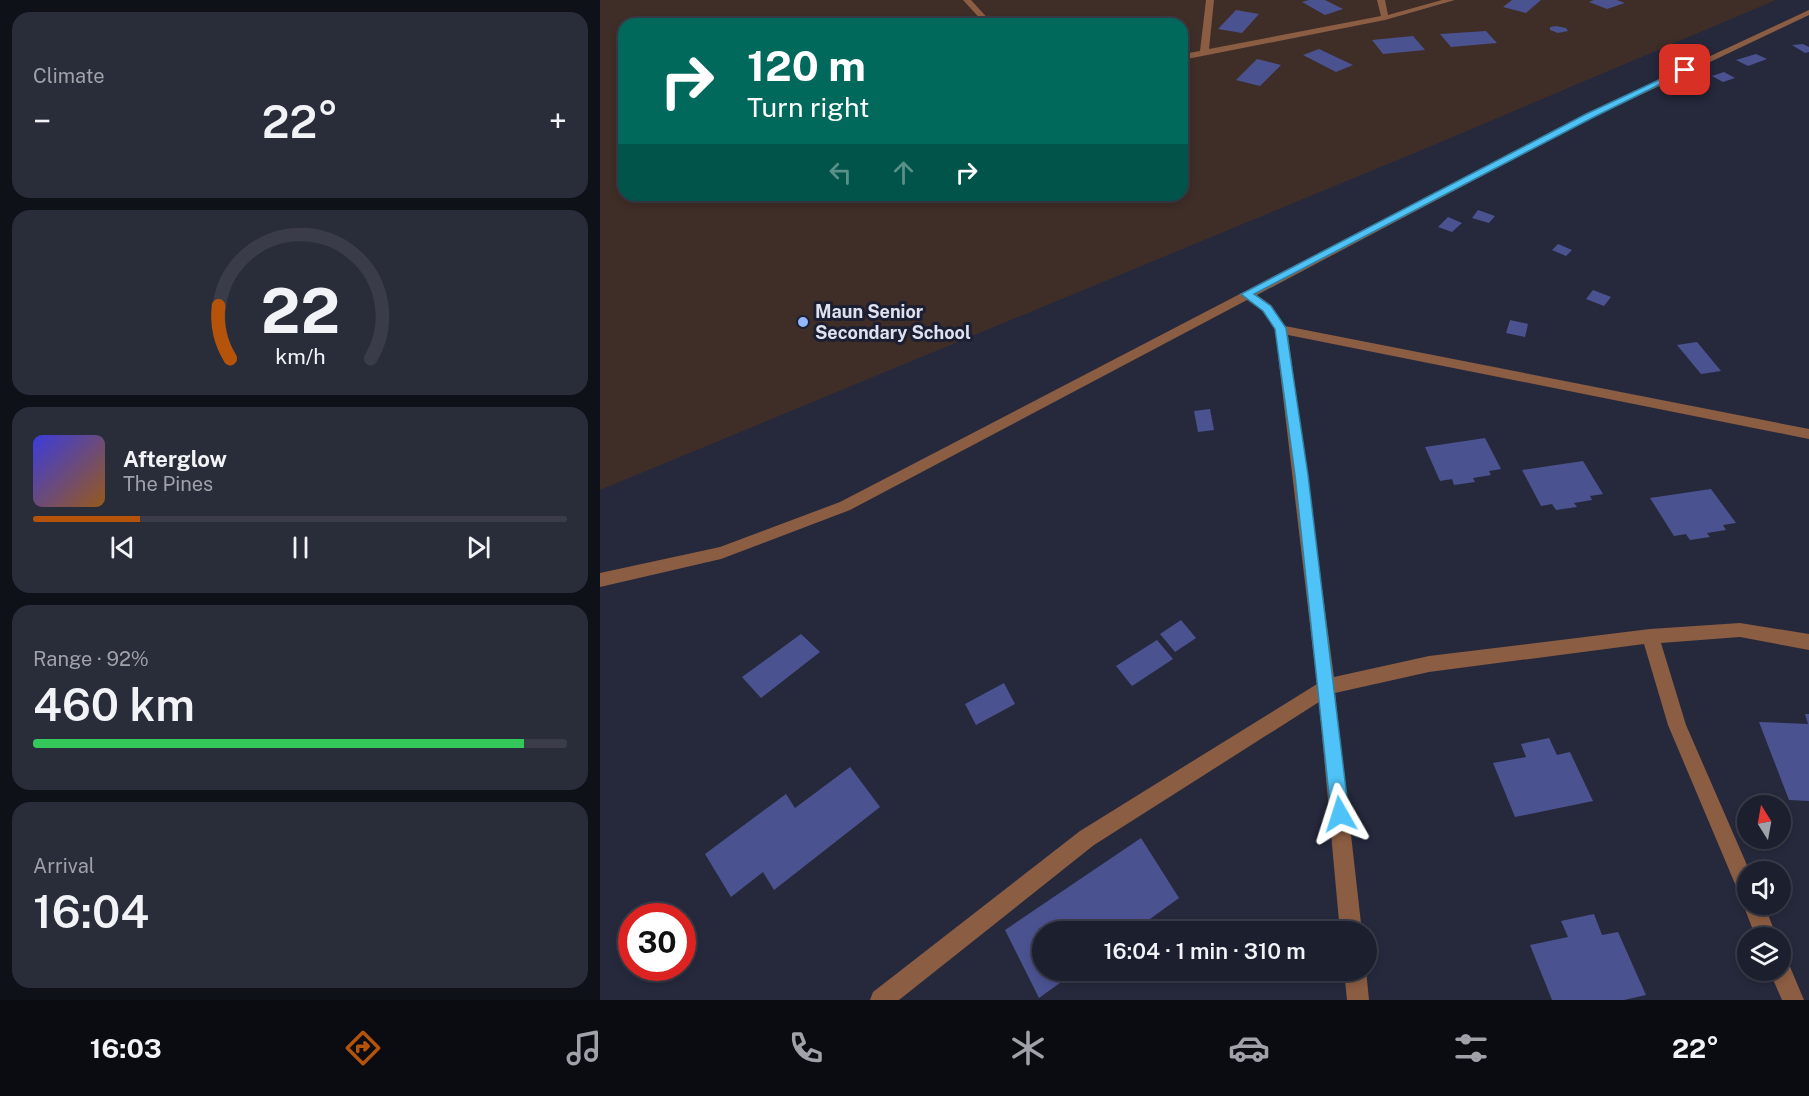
<!DOCTYPE html>
<meta charset="utf-8">
<style>
body{margin:0;font-family:"Public Sans",sans-serif;background:#292c39;color:#f1f3f6;height:100vh;display:flex;flex-direction:column;font-size:22px;white-space:nowrap}
*{box-sizing:border-box;margin:0}
p{font-size:20px;color:#a0a2aa}
.icon{flex:none;width:33px;height:33px;fill:none;stroke:currentColor;stroke-width:2;stroke-linecap:round;stroke-linejoin:round}
.map{position:relative;flex:1;overflow:hidden}
.drawer{display:flex;flex-direction:column;gap:12px;padding:12px;background:#0f1119;width:600px}
.drawer>*{flex:none}
.banner{position:absolute;left:18px;top:18px;width:570px;height:183px;border-radius:18px;box-shadow:0 3px 9px #0003,0 0 0 2px #3a3d49;background:#00695c;color:#fff;overflow:hidden}
.needle{width:39px;rotate:349deg}
.controls{position:absolute;left:1137px;top:795px;display:grid;gap:12px}
.controls a{display:grid;place-items:center;width:54px;height:54px;border-radius:50%;background:#1c1f2d;box-shadow:0 3px 9px #0003,0 0 0 2px #3a3d49;font-size:30px}
.speed{position:absolute;left:18px;top:903px;display:flex;gap:12px;font-size:30px;font-weight:700;text-align:center}
.speed>*{display:grid;place-content:center;width:78px;height:78px;border-radius:50%;background:#1c1f2d;box-shadow:0 3px 9px #0003,0 0 0 2px #3a3d49;line-height:1}
.speed .limit{border:9px solid #d22;background:#fff;color:#111}
.pin{position:absolute;display:grid;place-items:center;width:51px;height:51px;color:#fff;margin:-26px;border-radius:12px;box-shadow:0 3px 9px #0006}
.me{position:absolute;width:66px;margin:-33px;rotate:354deg;stroke-linejoin:round;filter:drop-shadow(0 0 4px #0008)}
.turn{display:flex;align-items:center;gap:21px;height:126px;padding:0 30px;font-size:27px}
.turn .icon{width:78px;height:78px;stroke-width:2.5}
.turn b{display:block;font-size:42px;line-height:51px}
.lanes{display:flex;align-items:center;height:57px;padding:0 30px;background:#0003;justify-content:center;gap:30px;direction:ltr}
.lanes .off{opacity:.35}
.big{font-size:45px;font-weight:600;line-height:1.1}
.drawer .widget{flex:1;display:flex;flex-direction:column;justify-content:center;gap:9px;min-width:0;padding:0 21px;border-radius:18px;background:#292c39}
.drawer .dial{align-items:center;gap:0}
.dial svg{height:156px;overflow:visible;fill:none;stroke:#3a3d49;stroke-width:7;stroke-linecap:round;text-anchor:middle}
.dial text{fill:#f1f3f6;stroke:none}
.song{display:flex;align-items:center;gap:18px}
.cover{width:72px;height:72px;border-radius:9px;background:linear-gradient(135deg,hsl(240 70% 55%),hsl(30 70% 35%))}
.played{height:6px;border-radius:3px;background:linear-gradient(90deg,#b45309 20%,#3a3d49 20%)}
.keys{display:flex;justify-content:space-around;direction:ltr}
.heat{display:flex;justify-content:space-between;align-items:center;font-size:33px;direction:ltr}
.charge{height:9px;border-radius:4px;background:linear-gradient(90deg,#34c759 92%,#3a3d49 0)}
.trip{position:absolute;left:432px;top:921px;width:345px;height:60px;border-radius:30px;background:#1c1f2d;box-shadow:0 3px 9px #0003,0 0 0 2px #3a3d49;font-weight:600;line-height:60px;text-align:center}
.tab-bar{display:flex;height:96px;justify-content:space-around;align-items:center;background:#0b0c12;color:#a0a2aa}
.tab-bar .icon{width:42px;height:42px}
.tab-bar .active{color:#b45309}
.tab-bar b{font-size:27px;color:#f1f3f6}
main{display:flex;flex:1;min-height:0}
.map>svg:first-child{display:block}
.education{fill:#3f2d27;fill-rule:evenodd}
.building{fill:#4b5290}
.lines{fill:none;stroke-linecap:round;stroke-linejoin:round}
.service{fill:#8b5d42;fill-rule:evenodd}
.minor{fill:#8b5d42;fill-rule:evenodd}
.route{fill:#4fc3f7;stroke:#337fa1;stroke-width:1.5}
.poi-dot{fill:#91b8fd;stroke:#1c1f32;stroke-width:2}
.labels{text-anchor:middle;stroke-width:6;stroke-linejoin:round;paint-order:stroke}
.poi-label{font-size:18px;font-weight:bold;fill:#dee1ee;stroke:#1c1f32;text-anchor:start}
</style>
<main>
<section class="drawer">
<div class="widget"><p>Climate</p>
<div class="heat"><a>−</a><b class="big">22°</b><a>+</a></div>
</div>
<div class="widget dial"><svg viewBox="0 0 100 80">
<path d="M14 69A42 42 0 1 1 86 69"/>
<path d="M14 69A42 42 0 0 1 8 42" stroke="#b45309"/>
<text x="50" y="56" font-size="32" font-weight="700">22</text>
<text x="50" y="72" font-size="11">km/h</text>
</svg></div>
<div class="widget">
<div class="song"><i class="cover"></i><div><b>Afterglow</b><p>The Pines</p></div></div>
<div class="played"></div>
<div class="keys"><svg class="icon" aria-label="previous" viewBox="0 0 24 24"><path d="M18 5L8 12l10 7zM5 5v14"/></svg><svg class="icon" aria-label="pause" viewBox="0 0 24 24"><path d="M8 5v14M16 5v14"/></svg><svg class="icon" aria-label="next" viewBox="0 0 24 24"><path d="M6 5l10 7-10 7zM19 5v14"/></svg></div>
</div>
<div class="widget"><p>Range · 92%</p><b class="big">460 km</b><div class="charge"></div></div>
<div class="widget"><p>Arrival</p><b class="big">16:04</b></div>
</section>
<div class="map">
<svg width="1209" height="1000" viewBox="0 0 1209 1000">
<rect width="100%" height="100%" fill="#26293c"/>
<path class="education" d="M0,0H1176L829,147L0,490ZM24,24H582V195H24Z"/>
<path class="building" d="M709,0H725L743,9L725,15L702,2Z
M912,0H941L926,13L903,7Z
M994,0H1017L1025,3L1007,9L989,2Z
M636,10L659,14L642,33L618,29Z
M956,26L966,28L968,31L958,33L950,30V27Z
M886,31L897,43L851,47L840,34Z
M813,36L825,50L783,54L772,40Z
M1203,44L1209,47V52L1205,53L1192,45Z
M719,49L753,65L736,72L703,55Z
M1156,54L1167,59L1148,66L1136,60Z
M657,59L681,65L660,86L636,80Z
M1124,72L1135,78L1123,82L1112,76Z
M878,210L895,216L889,223L872,218Z
M848,217L862,223L852,232L838,227Z
M958,244L972,250L966,256L952,250Z
M993,290L1011,297L1004,306L986,299Z
M910,320L928,324L925,337L906,333Z
M1097,342L1121,371L1101,374L1077,345Z
M610,409L614,430L598,432L594,411Z
M885,438L901,469L889,471L891,475L873,478L875,482L854,485L852,479L840,481L825,447Z
M983,461L1003,494L990,496L992,500L974,503L977,507L956,510L952,504L941,506L922,470Z
M1111,489L1136,523L1123,525L1126,530L1107,533L1110,537L1090,540L1086,534L1074,536L1050,498Z
M581,620L596,638L575,652L560,634Z
M201,634L220,652L161,698L142,677Z
M557,640L573,659L532,686L516,666Z
M404,683L415,704L376,725L365,704Z
M1205,714H1209V801L1189,800L1159,722L1208,724Z
M949,738L957,755L970,752L993,801L915,817L893,763L926,757L921,744Z
M250,767L280,807L174,890L163,872L131,897L105,854L186,794L195,808Z
M541,838L579,898L532,932H442V970H478L439,998L405,930Z
M994,914L1002,935L1018,932L1046,995L1024,1000H952L930,945L968,937L961,921Z"/>
<g class="lines">
<path class="service" d="M363,0H371L393,24H385Z
M606,0H614L609,49L781,16L777,0H785L788,15L842,0H855L785,20L582,60V54L600,51Z"/>
<path class="minor" d="M1209,10V15L992,118L657,295L671,305L685,326L1209,429V439L688,335L734,677L829,656L1050,629L1140,623L1209,634V650L1140,637L1061,643L1086,725L1150,872H1148V904H1164L1177,938H1156L1143,904L1144,900L1141,898L1068,725L1044,644L829,672L735,693L762,932H740L719,702L494,845L299,1000H270L273,992L480,831L717,684L675,329L663,311L647,300L250,510L121,559L0,587V573L120,547L240,502L986,114Z
M1180,959L1188,962L1204,1000H1182L1169,970H1180Z
M744,970H766L769,1000H747Z"/>
</g>
<path class="route" d="M1082,69L1089,70L992,118L654,294L671,306L686,328L708,475L749,814L746,821L740,823L734,821L731,814L695,475L675,329L663,311L641,294L986,114Z"/>
<circle class="poi-dot" cx="203" cy="322" r="6"/>
<g class="labels">
<g class="poi-label">
<text x="215" y="318">Maun Senior<tspan x="215" dy="21">Secondary School</tspan></text>
</g>
</g>
</svg>
<div class="controls">
<a><svg class="needle" viewBox="-14 -14 28 28"><path d="M0-13l5 13h-10z" fill="#e53935"/><path d="M0 13l5-13h-10z" fill="#a0a2aa"/></svg></a>
<a><svg class="icon" aria-label="sound" viewBox="0 0 24 24"><path d="M4 9h4l5-4v14l-5-4H4zM17 9q2 3 0 6"/></svg></a>
<a><svg class="icon" aria-label="layers" viewBox="0 0 24 24"><path d="M12 4l9 5-9 5-9-5zM3 14l9 5 9-5"/></svg></a>
</div>
<div class="speed"><div class="limit">30</div></div>
<div class="pin" style="left:1085px;top:70px;background:#d93025"><svg class="icon" aria-label="arrive" viewBox="0 0 24 24"><path d="M6 21V4h12l-3 4 3 4H6"/></svg></div>
<svg class="me" style="left:740px;top:814px" viewBox="-20 -20 40 40"><path d="M0-17L14 15 0 8-14 15z" fill="#4fc3f7" stroke="#fff" stroke-width="4"/></svg>
<div class="trip">16:04 · 1 min · 310 m</div>
<div class="banner">
<div class="turn"><svg class="icon" aria-label="right" viewBox="0 0 24 24"><path d="M7 20v-9h11M14 6l5 5-5 5"/></svg><div><b>120 m</b>Turn right</div></div>
<div class="lanes"><svg class="icon off" aria-label="left" viewBox="0 0 24 24"><path d="M17 20v-9H6M10 6l-5 5 5 5"/></svg><svg class="icon off" aria-label="ahead" viewBox="0 0 24 24"><path d="M12 20V5M6 11l6-6 6 6"/></svg><svg class="icon" aria-label="right" viewBox="0 0 24 24"><path d="M7 20v-9h11M14 6l5 5-5 5"/></svg></div>
</div>
</div>
</main>
<nav class="tab-bar">
<b>16:03</b>
<svg class="icon active" aria-label="directions" viewBox="0 0 24 24"><path d="M12 3l9 9-9 9-9-9zM9 14v-3h6M13 9l2 2-2 2"/></svg>
<svg class="icon" aria-label="music" viewBox="0 0 24 24"><path d="M9 18V5l10-2v13"/><circle cx="6" cy="18" r="3"/><circle cx="16" cy="16" r="3"/></svg>
<svg class="icon" aria-label="phone" viewBox="0 0 24 24"><path d="M5 4h4l2 5-3 2q2 4 5 5l2-3 5 2v4C11 20 4 13 5 4z"/></svg>
<svg class="icon" aria-label="climate" viewBox="0 0 24 24"><path d="M12 3v18M4 7l16 10M4 17L20 7"/></svg>
<svg class="icon" aria-label="car" viewBox="0 0 24 24"><path d="M5 17H2v-5l4-1 3-4h7l3 4 3 1v5h-3M9 17h6M6 11h13"/><circle cx="7" cy="17" r="2"/><circle cx="17" cy="17" r="2"/></svg>
<svg class="icon" aria-label="filters" viewBox="0 0 24 24"><path d="M4 7h16M4 17h16"/><circle cx="9" cy="7" r="2"/><circle cx="15" cy="17" r="2"/></svg>
<b>22°</b>
</nav>
